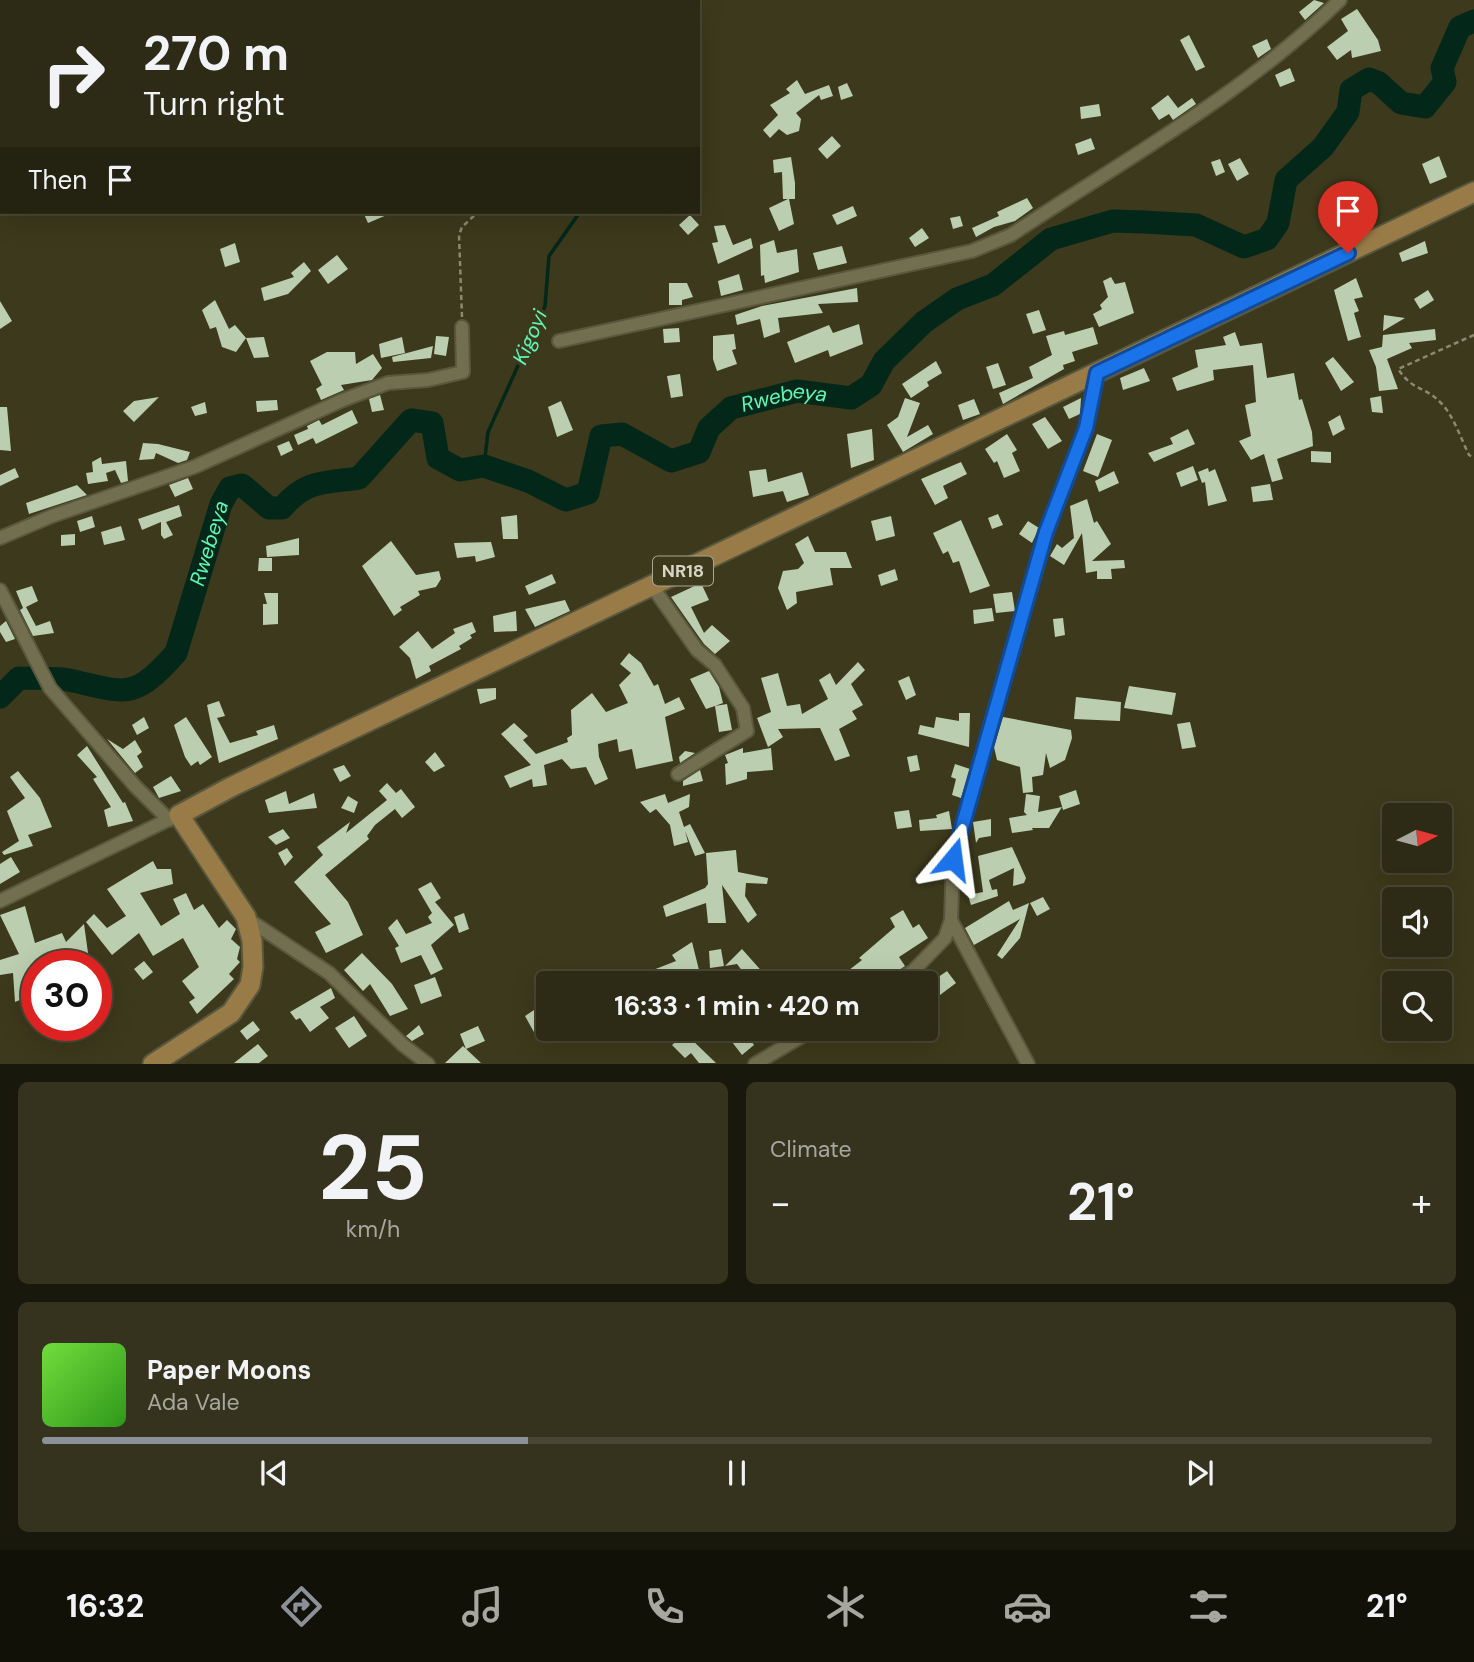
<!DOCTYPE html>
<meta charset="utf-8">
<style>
body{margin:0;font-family:"DM Sans",sans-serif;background:#35331e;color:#f1f3f6;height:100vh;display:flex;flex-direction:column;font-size:26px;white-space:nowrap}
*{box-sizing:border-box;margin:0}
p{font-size:23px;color:#a7a7a0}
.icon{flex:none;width:38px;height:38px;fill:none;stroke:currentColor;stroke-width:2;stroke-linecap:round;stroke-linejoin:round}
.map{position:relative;height:1064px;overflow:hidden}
.panel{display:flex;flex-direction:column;gap:18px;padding:18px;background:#19180c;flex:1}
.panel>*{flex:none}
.hud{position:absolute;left:0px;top:0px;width:700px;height:214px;box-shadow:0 7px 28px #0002,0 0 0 2px #484734;background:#2d2b15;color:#f1f3f6;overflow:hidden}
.needle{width:46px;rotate:84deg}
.fabs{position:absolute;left:1382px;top:803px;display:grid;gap:14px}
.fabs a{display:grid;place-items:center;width:70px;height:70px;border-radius:7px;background:#2d2b15;box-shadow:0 7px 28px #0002,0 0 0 2px #484734;font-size:35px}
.speed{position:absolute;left:21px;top:950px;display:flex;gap:14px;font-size:35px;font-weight:700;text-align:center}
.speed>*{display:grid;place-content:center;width:91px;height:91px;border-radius:50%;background:#2d2b15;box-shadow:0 7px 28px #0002,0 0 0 2px #484734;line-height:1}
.speed .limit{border:10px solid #d22;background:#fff;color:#111}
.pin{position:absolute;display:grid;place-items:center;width:60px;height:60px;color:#fff;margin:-72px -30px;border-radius:50% 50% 50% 0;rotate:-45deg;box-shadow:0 0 7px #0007}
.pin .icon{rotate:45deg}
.me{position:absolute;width:77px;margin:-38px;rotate:16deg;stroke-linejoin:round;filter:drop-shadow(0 0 5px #0008)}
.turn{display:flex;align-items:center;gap:24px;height:147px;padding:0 28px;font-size:32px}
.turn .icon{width:91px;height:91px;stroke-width:2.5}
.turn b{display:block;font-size:49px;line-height:60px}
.then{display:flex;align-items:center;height:66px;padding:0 28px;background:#0003;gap:14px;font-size:26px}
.big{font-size:52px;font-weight:700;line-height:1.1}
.panel .tile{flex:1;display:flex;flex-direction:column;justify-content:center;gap:10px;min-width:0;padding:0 24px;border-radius:10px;background:#35331e}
.panel .dial{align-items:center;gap:0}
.dial b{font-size:91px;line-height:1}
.song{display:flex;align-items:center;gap:21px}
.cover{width:84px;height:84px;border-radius:10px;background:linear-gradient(135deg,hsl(100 70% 55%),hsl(110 70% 35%))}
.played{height:7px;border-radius:4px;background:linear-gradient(90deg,#8c9099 35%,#484734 35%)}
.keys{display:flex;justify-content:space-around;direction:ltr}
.heat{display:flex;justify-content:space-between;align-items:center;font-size:38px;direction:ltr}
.panel .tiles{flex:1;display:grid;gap:18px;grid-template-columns:1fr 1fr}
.tile:last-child{grid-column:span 2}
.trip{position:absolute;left:536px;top:971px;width:402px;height:70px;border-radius:7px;background:#2d2b15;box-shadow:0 7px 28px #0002,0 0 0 2px #484734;font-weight:700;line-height:70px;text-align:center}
.tab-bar{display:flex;height:112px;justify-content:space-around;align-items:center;background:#121108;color:#a7a7a0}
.tab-bar .icon{width:49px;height:49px}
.tab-bar .selected{color:#8c9099}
.tab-bar b{font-size:32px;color:#f1f3f6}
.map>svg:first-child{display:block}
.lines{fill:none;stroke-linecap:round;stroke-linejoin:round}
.stream{stroke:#032819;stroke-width:3.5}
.river{stroke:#032819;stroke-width:23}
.building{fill:#bcceb0}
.minor-casing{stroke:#59573e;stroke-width:16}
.primary-casing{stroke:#59573e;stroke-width:23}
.path{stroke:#8b8972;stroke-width:2.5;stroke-dasharray:5 3.5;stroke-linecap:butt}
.minor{stroke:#726f50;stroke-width:12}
.primary{stroke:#987b46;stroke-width:19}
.route-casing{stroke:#114b97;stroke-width:18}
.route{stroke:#1a73e8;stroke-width:12}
.labels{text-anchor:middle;stroke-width:7;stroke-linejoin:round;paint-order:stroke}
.shield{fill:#3c391c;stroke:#a8a792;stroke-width:2}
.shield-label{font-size:18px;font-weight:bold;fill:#d7d6c5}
.water-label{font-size:21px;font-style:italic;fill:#5ff6b6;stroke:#3c391c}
</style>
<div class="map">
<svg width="1474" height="1064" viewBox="0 0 1474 1064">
<rect width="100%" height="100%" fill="#3c391c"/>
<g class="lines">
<path class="stream" d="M685,2L686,0
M484,466L488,432L545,306L549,256L580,212"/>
<path class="river" id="s1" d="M0,697L19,678C35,679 54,677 69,680C127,693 133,701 176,653L221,504L230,488L242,485L269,508H282C306,480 323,483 359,478L411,420L432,423L438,458L460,470L484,466L528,481L566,500L588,493L601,436L622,434L671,461L699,452L709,428L731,408L797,391L851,398L871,385L884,361L924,322L957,299L993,285L1051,239L1113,221L1144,222L1196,225L1244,247L1267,239L1278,223L1286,180L1323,147L1348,112L1351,90L1369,79L1379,83L1401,103L1425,107L1445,82L1442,68L1460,27L1474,21"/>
</g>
<path class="building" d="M1314,0L1324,3L1305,20L1299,12Z
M1357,9L1378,40L1381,51L1352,58L1351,50L1337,60L1327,47L1348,31L1341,19Z
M1189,35L1205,67L1196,71L1180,40Z
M1267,39L1271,49L1258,58L1252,46Z
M1290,68L1295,81L1280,87L1275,75Z
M797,80L805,94L829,85L833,96L821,100L819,95L796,113L801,119L799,131L787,135L779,129L770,138L763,130L778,115L770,105L790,93L786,89Z
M847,83L853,96L841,100L838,87Z
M1168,95L1178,108L1192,98L1196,104L1173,120L1169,114L1159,120L1151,108Z
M1099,104L1101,116L1081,119L1080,107Z
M832,136L841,146L827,159L818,149Z
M1091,138L1095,149L1078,155L1075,144Z
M1439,156L1447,177L1430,184L1422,164Z
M791,157L795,183V199H789L794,224L779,231L769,208L788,199H783L782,172L774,173L773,160Z
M1240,158L1249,174L1237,181L1228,164Z
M1220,159L1225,172L1216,176L1211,162Z
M1027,198L1033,208L1015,221L994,227L976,237L972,228L999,216L997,212Z
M853,206L857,216L837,225L832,215Z
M363,212H394L368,223Z
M690,215L699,225L688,235L679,225Z
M960,216L963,226L953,229L950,218Z
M725,225L733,245L751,238L753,248L718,264L712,243L718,242L714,226Z
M922,228L929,238L915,247L909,238Z
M774,240L777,253L797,249L799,272L765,283L764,275L761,276L760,245Z
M1425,241L1428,253L1402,262L1399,253Z
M235,243L240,262L225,267L220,249Z
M842,246L847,263L818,270L813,253Z
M337,255L348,269L328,284L318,270Z
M304,262L311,271L288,294L264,301L261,288L294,277L291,273Z
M739,274L743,290L721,296L718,281Z
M1111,277L1115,284L1125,282L1134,313L1099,327L1093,314L1102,309L1100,305L1108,297L1103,281Z
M1356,278L1363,297L1354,299L1359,311L1354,313L1361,337L1348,341L1334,290Z
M669,283H687L693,297L682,300V305H669Z
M857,288L858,302L818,304L823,313L778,318L780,332L764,338L760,319L737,325L735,315L762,306Z
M1428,290L1434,300L1420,309L1414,299Z
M215,300L229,329L235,325L246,338L236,352L222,347L216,327L210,329L202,310Z
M0,301L12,321L0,329Z
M1039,310L1046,330L1033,334L1026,314Z
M1384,315L1405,318L1383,331Z
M859,324L863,344L830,357L828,350L795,363L787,342L829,325L833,333Z
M1093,327L1098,344L1072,352L1075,361L1063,365L1064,369L1003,404L999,393L1033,378L1029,367L1052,355L1046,336L1064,331L1065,335Z
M679,328L680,342L664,343L663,329Z
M1435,329L1436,340L1409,343L1412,348L1387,359L1398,389L1379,391L1376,367L1369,350L1382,347L1383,335Z
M1235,332L1240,346L1262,343L1267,378L1294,373L1299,400L1302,399L1312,432L1313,446L1277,459L1283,479L1272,482L1264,454L1251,460L1239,441L1251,436L1245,405L1256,402L1253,365L1213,370L1214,380L1177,391L1172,378L1198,367L1195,350L1226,345L1223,337Z
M734,334L736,349L732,350L737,364L717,371L713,359V336Z
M436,336L449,337L446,356L434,354Z
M264,337L269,357L254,358L246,338Z
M402,337L405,353L381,358L379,344Z
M433,346L431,358L393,362L392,357Z
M327,352H355L356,364L373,354L382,368L372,380L341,385L344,390L321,400L316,389L322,385L310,361Z
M1333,357L1354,382L1341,391L1325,363Z
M936,361L942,373L927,382L929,386L911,398L902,384Z
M998,363L1006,385L993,389L986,367Z
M1144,368L1150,381L1123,390L1120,378Z
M680,374L683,396L671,398L667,376Z
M380,395L384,410L372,412L369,399Z
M1381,396L1383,413L1372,412L1370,398Z
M159,397L134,422L123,411L134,401Z
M905,398L920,403L907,437L928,425L933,434L903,452L887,425L898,417Z
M1081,398L1080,414L1069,419L1063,407Z
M974,399L980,414L963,420L958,405Z
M277,400L278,410L257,412L256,401Z
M561,401L573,430L557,437L548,407Z
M205,402L207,413L195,416L191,407Z
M0,407H7L11,451L0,450Z
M352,410L358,423L316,444L313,438L298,445L294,435L308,429L307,426L319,420L322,425Z
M1340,415L1345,429L1333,436L1328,422Z
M1045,417L1062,441L1048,449L1032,424Z
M872,429L874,460L851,468L847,434Z
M1188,429L1195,444L1154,462L1148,453L1173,444L1170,438Z
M1007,434L1017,450L1012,453L1020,471L1004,478L997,461L994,463L985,449Z
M1097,434L1112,440L1098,477L1083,471Z
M289,441L293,450L281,456L277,446Z
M143,443L158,444L190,452L187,460L178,463L156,453L154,459L139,460Z
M1311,451L1331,452V463L1311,462Z
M101,457L102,464L126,461L128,481L121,483L115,470L106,473L108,481L88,484L86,473L93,472L92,462Z
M961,462L967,474L943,486L948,498L935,505L921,479Z
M1193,466L1198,480L1181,487L1176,473Z
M15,468L19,477L0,486V475Z
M1208,468L1209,472L1215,469L1227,501L1208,506L1205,482L1202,483L1198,472Z
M766,469L768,482L802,472L809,495L787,502L783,491L753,497L749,471Z
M1114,471L1119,483L1099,492L1095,481Z
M188,478L193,489L175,497L169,485Z
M1270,484L1273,500L1253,502L1251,487Z
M77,485L87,495L29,514L26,503Z
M1087,499L1094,523L1097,521L1111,544L1092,561L1124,560L1125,568L1111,569L1112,579H1097V571L1086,573L1082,533L1064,565L1050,556L1057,544L1062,548L1074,538L1070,506Z
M179,505L182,516L166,522L173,535L164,539L161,535V522L142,530L138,519Z
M998,514L1003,525L992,529L988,518Z
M517,515L518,539H503L501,517Z
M92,516L95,527L80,532L77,521Z
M891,516L895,536L876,541L871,521Z
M961,520L990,586L970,593L959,561L953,563L948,551L943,554L933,533Z
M1028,521L1039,528L1032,543L1019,534Z
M121,526L125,540L104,545L101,532Z
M75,534V545L61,546V535Z
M808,536L815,552H846L852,568H830L833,585L796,592L797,603L787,610L778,588L783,571L798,569L804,563L795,544Z
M299,538V555L267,557L266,546Z
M391,541L416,575L439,571L441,579L436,587L418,591L420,595L400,607L402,610L394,616L362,566Z
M491,542L495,557L476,562L475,556L457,558L454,543Z
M259,558H272V571H258Z
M895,569L898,580L881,586L878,575Z
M552,574L556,583L529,595L525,586Z
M701,583L709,600L691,607L704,633L712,625L730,641L715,654L704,644L671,597Z
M32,586L38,601L26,607L36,626L50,621L54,633L33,636L20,610L23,608L16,591Z
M1012,592L1015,611L996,613L993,594Z
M264,593H278V624L263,625V604H267Z
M565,600L570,611L535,627L525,609Z
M992,608L994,621L974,624L973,610Z
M516,611L517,631L494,632L493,616Z
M1063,618L1065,635L1055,637L1053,619Z
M6,621L15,639L6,642L0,632V626Z
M472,622L476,632L470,635L472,638L459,646L461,649L429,666L431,671L416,679L410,658L399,647L418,631L432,649L455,633L453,629Z
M629,653L641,663L654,686L658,684L665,704L679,697L685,709L665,717L673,761L636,769L632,749L619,752L617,739L598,744L599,757L608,779L595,785L586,767L571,769L562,759L544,765L547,785L533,787L532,779L510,788L504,776L531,765L501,734L514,723L528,736L523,740L536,754L568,742L567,738L572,735L571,710L592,693L606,712L628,703L619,685L631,673L620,664Z
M858,662L865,670L851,684L863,705L852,711L857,719L839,729L850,756L835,761L820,728L778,729L783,737L768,747L757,718L771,712L761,678L778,673L787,706L800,704L802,714L828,699L819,680L830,673L836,685Z
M709,671L719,687L723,703L715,706L727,704L732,730L719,732L715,706L706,709L690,679Z
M909,676L916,695L906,700L898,681Z
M1129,686L1176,693L1172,715L1124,708Z
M496,688V699L480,704L477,689Z
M1076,697L1121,702L1120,721L1074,719Z
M219,701L225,716L217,718L230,743L258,735L256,731L274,725L278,739L219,763L207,705Z
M959,713H970L969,747L918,734L920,725L934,728L936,717L959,721Z
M144,717L149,728L137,735L132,725Z
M186,717L212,757L200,765L198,761L191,766L185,757L174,725Z
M1003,717L1071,730L1072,738L1065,760L1050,768L1046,753L1043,775L1032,777L1033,792L1023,793L1020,767L997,760L994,747Z
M1190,722L1196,747L1182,749L1177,724Z
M107,739L123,749L135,740L142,752L137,756L143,767L135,773Z
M87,746L123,803L125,802L133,821L108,827L104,810L111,807L93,779L97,777L77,755Z
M743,748V753L771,748L773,770L747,772V779L726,785L725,764L728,763L725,755Z
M685,751L695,753L680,763L679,757Z
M435,752L445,766L434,772L425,762Z
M917,755L920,770L910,772L907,757Z
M955,764L970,769L961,798L952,795L956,779L951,777Z
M344,765L351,776L340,782L333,769Z
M700,770L703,781L683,786V781Z
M18,771L40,798L52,827L28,835L33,846L4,855L2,852L19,841L7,811L25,798L10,777Z
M171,776L181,791L159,798L153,787Z
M387,783L396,793L401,789L415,807L402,818L395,809L375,825L367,836L369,839L325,875L348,902L363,935L326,953L315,932L331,924L294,882L323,855L317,847L350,822L346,833L387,800L379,791Z
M1076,790L1080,804L1063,810L1059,796Z
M286,791L289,804L314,793L317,808L269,813L265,800Z
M665,794L668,803L690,794L689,807L679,812L684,827L690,824L705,853L695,856L685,831L688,842L674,846L670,825L656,809L650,813L640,802Z
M1026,794L1040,796L1038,812L1062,807L1049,828H1032L1033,830L1012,833L1009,818L1027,815L1024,812Z
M348,796L358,802L354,813L341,808Z
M909,810L912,827L897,829L894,812Z
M949,811L952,829L920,831L919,820L937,818L936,815Z
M991,819V836L979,838L976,843L973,822Z
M283,829L290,838L276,845L268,837Z
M1012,847L1026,878L1024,883L1013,886L1014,868L989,880L992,890L997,889L998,896L971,905L968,895L983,892L978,856Z
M287,848L293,857L285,866L278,853Z
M736,850L738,872L768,878L767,884L746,883L745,896L757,915L748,923L722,885L726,923H708L706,903L666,917L663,906L705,888L708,884L706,853Z
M11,857L20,872L0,884V864Z
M153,861L157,869H171L173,884L140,893L161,926L180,914L173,899L186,893L194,910L203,904L219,928L227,920L236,929L231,939L240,947L237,959L240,962L229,974L234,979L197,1014L189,1002L195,998L182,981L199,967L183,938L153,956L139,933L112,955L86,922L94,914L107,928L126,916L107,889Z
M431,882L441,898L435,902L454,925L431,945L443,969L431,975L421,955L401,963L395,948L399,946L388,928L397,919L406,934L432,923L428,917L432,913L418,889Z
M1043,897L1050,909L1037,916L1030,903Z
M1009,901L1013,910L1029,903L1020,938L1002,959L997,955L1020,919L974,945L965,928Z
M25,906L35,943L62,933L66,942L84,924L89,960L69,963L68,950L56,960L37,966L30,972L37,980V993L15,1002L13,973L0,975V960L19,954L0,915Z
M903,910L913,928L919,924L928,938L899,957L905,966L879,984H831L862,960L859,958L895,927L890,918Z
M464,913L469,929L459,933L454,917Z
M692,942L699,970H695L702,984H688L686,975L668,984H660L653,970L676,961L672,955Z
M721,949L724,966L710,968L709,951Z
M742,949L767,977L761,984H752L737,964L725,966Z
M362,953L392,984L408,1009L390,1016L370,984L363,991L344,970Z
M144,961L153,972L143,980L134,969Z
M947,971L956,983L940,995L931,982Z
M435,977L442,996L421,1004L414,985Z
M331,988L335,998L320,1007L329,1018L310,1032L300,1018L296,1020L290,1012Z
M540,1006L548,1027L535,1034L525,1016Z
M354,1016L367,1036L349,1048L335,1028Z
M253,1021L260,1030L247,1040L240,1031Z
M419,1025L424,1034L412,1041L406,1036Z
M478,1026L485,1041L466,1049L460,1034Z
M681,1029L689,1037L716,1063H699L691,1053L685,1058L672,1045L680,1038L676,1031Z
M743,1029L754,1045L742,1055L729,1038Z
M258,1044L268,1056L259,1063H234Z
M463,1046L481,1063H445Z"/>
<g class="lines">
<g class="minor-casing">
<path id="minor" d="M559,341L972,251L1011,235C1122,161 1244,94 1340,0
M0,538L52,516L194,467L343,400L388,383L428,380L463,372L462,327
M652,586L697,650L715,665L743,708L747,731L678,774
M0,590L50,688L135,786L169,820
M0,901L176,816
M246,918L329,973L403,1045L428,1064
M951,920L1028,1064
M891,984L912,972L945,938L951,920L953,859L1047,532L1086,428L1097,373
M755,1064L814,1029"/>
</g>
<g class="primary-casing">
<path id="primary" d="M153,1064L231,1013L250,985L253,967L252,941L246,917L179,815L231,787L1474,192"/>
</g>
<path class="path" d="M673,2L674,0
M462,317L459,235L462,227L478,212
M1474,335L1398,369C1414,392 1423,385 1440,402C1453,414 1461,439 1469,455L1474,458"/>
<use href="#minor" class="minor"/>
<use href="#primary" class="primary"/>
</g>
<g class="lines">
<g class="route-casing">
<path id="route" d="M953,859L1046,532L1086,428L1097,373L1348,253"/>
</g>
<use href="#route" class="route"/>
</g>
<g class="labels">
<rect class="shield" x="653" y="556.5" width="60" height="29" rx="5"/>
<g class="shield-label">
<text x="683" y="577">NR18</text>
</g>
<g class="water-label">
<text transform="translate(530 337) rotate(-67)" y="7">Kigoyi</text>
<text dy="7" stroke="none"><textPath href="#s1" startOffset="1090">Rwebeya</textPath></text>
<text dy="7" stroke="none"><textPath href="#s1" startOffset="313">Rwebeya</textPath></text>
</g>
</g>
</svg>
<div class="fabs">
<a><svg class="needle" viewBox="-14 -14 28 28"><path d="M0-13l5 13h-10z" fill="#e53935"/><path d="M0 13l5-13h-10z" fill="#a7a7a0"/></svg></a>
<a><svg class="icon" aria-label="sound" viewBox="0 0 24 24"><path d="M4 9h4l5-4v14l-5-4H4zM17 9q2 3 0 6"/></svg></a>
<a><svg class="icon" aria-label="search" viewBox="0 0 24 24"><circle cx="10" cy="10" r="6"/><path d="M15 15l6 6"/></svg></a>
</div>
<div class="speed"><div class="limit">30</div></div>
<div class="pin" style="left:1348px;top:253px;background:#d93025"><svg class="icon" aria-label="arrive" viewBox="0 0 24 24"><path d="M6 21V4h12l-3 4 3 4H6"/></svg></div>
<svg class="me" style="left:953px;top:859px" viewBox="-20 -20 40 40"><path d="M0-17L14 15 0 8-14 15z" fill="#1a73e8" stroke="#fff" stroke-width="4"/></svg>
<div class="trip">16:33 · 1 min · 420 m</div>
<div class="hud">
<div class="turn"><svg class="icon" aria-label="right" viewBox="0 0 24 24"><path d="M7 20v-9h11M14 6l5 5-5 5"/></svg><div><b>270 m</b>Turn right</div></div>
<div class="then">Then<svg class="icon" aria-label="arrive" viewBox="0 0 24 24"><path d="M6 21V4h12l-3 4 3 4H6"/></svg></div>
</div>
</div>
<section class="panel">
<div class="tiles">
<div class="tile dial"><b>25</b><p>km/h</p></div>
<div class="tile"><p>Climate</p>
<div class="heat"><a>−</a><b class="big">21°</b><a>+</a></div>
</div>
<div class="tile">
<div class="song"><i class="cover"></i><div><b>Paper Moons</b><p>Ada Vale</p></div></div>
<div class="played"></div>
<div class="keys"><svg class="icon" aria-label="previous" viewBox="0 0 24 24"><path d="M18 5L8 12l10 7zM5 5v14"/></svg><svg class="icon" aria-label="pause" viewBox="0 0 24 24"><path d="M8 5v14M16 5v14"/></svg><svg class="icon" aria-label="next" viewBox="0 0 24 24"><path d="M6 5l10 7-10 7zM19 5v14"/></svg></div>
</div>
</div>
</section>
<nav class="tab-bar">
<b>16:32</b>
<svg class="icon selected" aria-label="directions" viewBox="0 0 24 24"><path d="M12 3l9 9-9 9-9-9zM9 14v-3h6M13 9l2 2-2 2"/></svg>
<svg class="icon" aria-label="music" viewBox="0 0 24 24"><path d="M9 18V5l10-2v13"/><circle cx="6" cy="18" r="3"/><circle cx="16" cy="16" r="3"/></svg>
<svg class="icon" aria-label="phone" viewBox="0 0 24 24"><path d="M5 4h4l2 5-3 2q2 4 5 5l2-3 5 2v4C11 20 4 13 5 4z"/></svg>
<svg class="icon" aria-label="climate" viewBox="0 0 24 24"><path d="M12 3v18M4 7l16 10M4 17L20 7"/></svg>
<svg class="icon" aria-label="car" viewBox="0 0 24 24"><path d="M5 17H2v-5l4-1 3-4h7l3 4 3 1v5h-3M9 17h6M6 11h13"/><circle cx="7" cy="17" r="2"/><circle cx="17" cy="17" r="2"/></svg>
<svg class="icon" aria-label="filters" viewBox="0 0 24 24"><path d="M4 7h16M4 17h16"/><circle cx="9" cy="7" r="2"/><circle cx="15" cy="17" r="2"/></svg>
<b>21°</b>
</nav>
